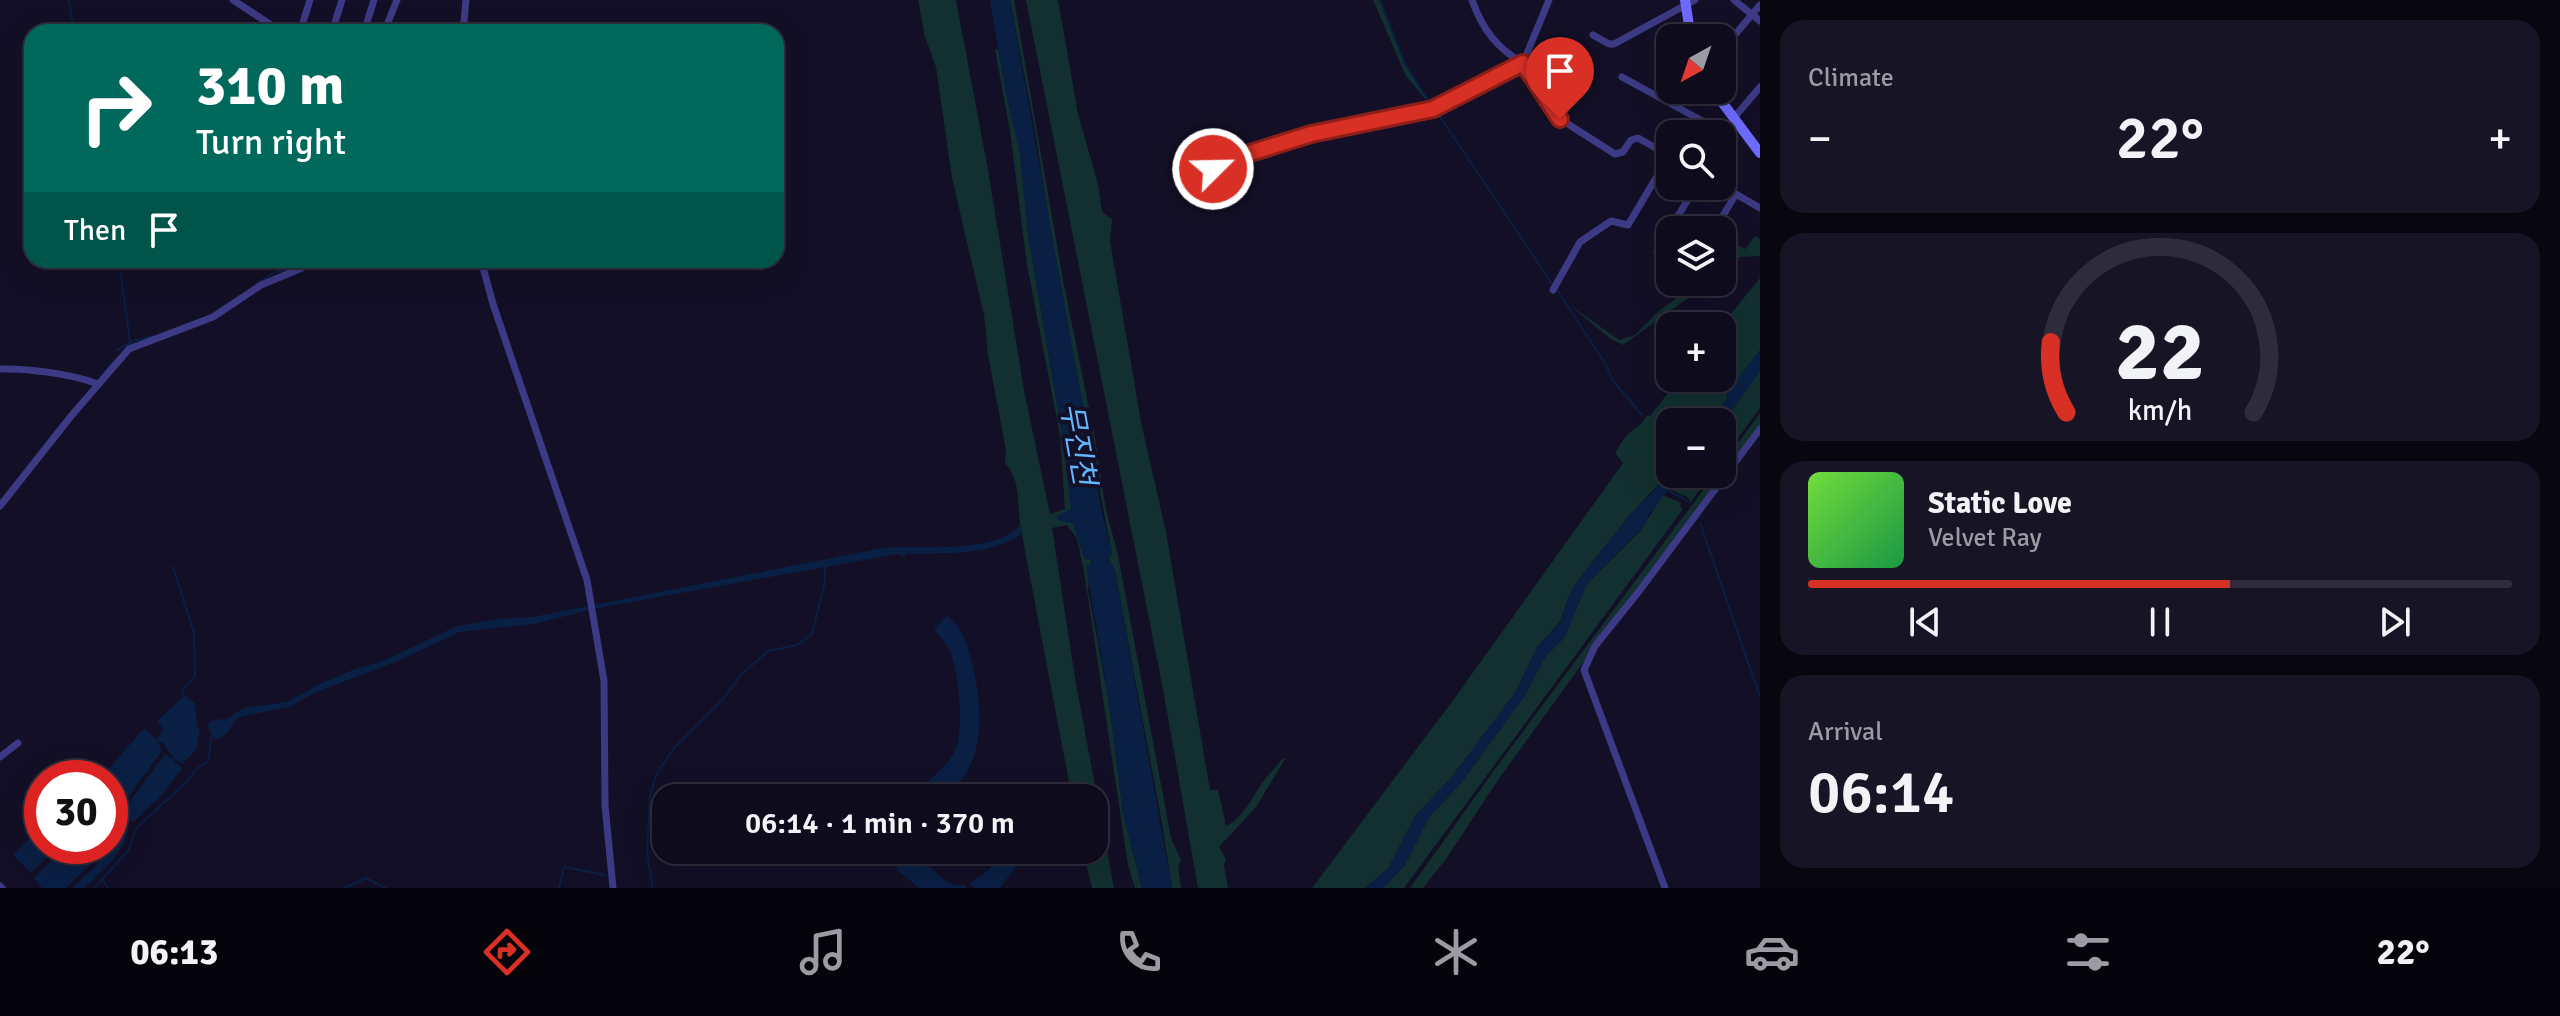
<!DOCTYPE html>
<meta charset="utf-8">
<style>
body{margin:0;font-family:Signika,"Noto Sans KR",sans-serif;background:#171425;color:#f1f3f6;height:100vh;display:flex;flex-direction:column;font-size:30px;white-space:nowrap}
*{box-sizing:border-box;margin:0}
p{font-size:26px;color:#9b9ba3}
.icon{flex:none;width:44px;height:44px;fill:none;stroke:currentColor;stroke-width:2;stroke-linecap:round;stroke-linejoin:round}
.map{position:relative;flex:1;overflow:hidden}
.side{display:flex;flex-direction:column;gap:20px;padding:20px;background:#08060f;width:800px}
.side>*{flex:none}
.guide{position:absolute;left:24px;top:24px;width:760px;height:244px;border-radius:24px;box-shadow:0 8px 32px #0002,0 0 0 2px #2e2b3b;background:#00695c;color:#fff;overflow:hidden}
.needle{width:52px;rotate:220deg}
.controls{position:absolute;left:1656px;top:24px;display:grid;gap:16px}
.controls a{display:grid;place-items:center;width:80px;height:80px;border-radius:16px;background:#0e0b1c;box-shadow:0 8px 32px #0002,0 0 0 2px #2e2b3b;font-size:40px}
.speed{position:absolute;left:24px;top:760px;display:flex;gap:16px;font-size:40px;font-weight:700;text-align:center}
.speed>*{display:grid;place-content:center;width:104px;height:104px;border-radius:50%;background:#0e0b1c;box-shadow:0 8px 32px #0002,0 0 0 2px #2e2b3b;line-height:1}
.speed .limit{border:12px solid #d22;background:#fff;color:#111}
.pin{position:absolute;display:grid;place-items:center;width:68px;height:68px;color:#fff;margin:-82px -34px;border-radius:50% 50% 50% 0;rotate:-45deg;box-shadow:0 0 8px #0007}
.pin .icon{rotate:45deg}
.me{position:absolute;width:88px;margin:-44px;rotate:67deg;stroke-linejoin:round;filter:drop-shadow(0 0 6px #0008)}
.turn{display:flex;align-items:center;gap:28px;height:168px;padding:0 40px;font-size:36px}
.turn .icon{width:104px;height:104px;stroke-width:2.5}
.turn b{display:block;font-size:56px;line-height:68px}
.then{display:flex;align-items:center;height:76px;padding:0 40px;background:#0003;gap:16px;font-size:30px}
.big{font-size:60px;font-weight:600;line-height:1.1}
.side .tile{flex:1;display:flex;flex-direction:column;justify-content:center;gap:12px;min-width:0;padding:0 28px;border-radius:24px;background:#171425}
.side .dial{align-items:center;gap:0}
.dial svg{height:208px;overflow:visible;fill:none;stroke:#2e2b3b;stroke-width:7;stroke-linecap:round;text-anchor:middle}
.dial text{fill:#f1f3f6;stroke:none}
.song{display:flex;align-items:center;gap:24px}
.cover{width:96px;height:96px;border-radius:12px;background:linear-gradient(135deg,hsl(100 70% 55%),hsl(140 70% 35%))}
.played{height:8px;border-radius:4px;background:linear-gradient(90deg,#d93025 60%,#2e2b3b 60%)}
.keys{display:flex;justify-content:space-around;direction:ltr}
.heat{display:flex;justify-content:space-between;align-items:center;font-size:44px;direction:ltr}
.trip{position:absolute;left:652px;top:784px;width:456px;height:80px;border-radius:24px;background:#0e0b1c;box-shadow:0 8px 32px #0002,0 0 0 2px #2e2b3b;font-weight:600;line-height:80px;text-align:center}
.menu{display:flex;height:128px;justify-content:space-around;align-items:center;background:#06040b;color:#9b9ba3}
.menu .icon{width:56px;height:56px}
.menu .active{color:#d93025}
.menu b{font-size:36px;color:#f1f3f6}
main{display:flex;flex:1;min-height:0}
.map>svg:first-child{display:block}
.green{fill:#12302f}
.water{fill:#0a1f44}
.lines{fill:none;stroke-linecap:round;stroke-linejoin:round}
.stream{stroke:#0a1f44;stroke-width:2}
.minor{stroke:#3d3a85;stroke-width:7}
.secondary{stroke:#6f6bff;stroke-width:10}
.route-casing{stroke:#8d1f18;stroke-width:20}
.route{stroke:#d93025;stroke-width:14}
.labels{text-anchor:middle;stroke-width:8;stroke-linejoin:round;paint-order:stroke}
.water-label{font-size:30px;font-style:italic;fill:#62b6ff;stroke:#130f26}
</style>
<main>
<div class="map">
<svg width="1760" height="888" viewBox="0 0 1760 888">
<rect width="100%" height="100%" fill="#130f26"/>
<path class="green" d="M918,0H956L988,170L1024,390L1050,514L1065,509L1060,435L1027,265L1011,137L995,49H998L1020,153L1028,233L1061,428L1071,502V510L1057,517L1073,523L1084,558L1091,560L1088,590L1110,709L1123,813L1142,888H1135L1128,865L1084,571L1077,539L1067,525L1052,528L1075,678L1114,888H1092L1083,850H1094V798H1072L1020,524C1017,503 1021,480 1005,463L1006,450L988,355L984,315L952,178L936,67L925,37Z
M1010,0H1014L1064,285L1095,438L1106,510L1118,555L1171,838L1181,860L1178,868L1181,888H1172L1163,829L1115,571L1108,557L1112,553L1060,289L1035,130Z
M1026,0H1058L1078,114L1098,184L1102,212L1112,219L1110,241L1141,422L1166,532L1210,790H1218L1226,826C1245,817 1253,795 1265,779C1271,772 1277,766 1283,758L1285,759L1256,807L1219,847L1226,859L1224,865L1228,888H1198L1163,689Z
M1373,0H1379L1405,64L1432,107L1406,76Z
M1755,236L1760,239V256L1740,257L1722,273V259L1733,243L1745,249Z
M1760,278V350L1727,394L1728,397L1710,422H1670V464L1663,474L1662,481L1628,517L1580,578L1570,593L1560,622L1538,646L1515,693L1451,778L1415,816L1388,869L1365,888H1312L1454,699L1623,463L1615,453C1619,447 1622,440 1627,435C1635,427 1642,426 1647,415L1650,416L1680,378H1722L1721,326Z
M1700,282H1710L1623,345L1612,340L1567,303L1619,340L1635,335L1661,309Z
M1760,371V408L1722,460V424Z
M1760,413V426L1587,657L1498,780L1446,859L1423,888H1410L1495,769L1715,474H1722V465Z
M1680,474H1711L1691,502L1684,494L1683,496L1669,488Z
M1663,495L1681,503L1680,506L1683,509L1404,888H1383L1405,865L1429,817L1460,784L1524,697L1545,657L1565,637L1586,585L1640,531Z"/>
<path class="water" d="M990,0H1010L1102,513L1112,553L1108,558L1115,571L1172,888H1142L1123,813L1110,709L1086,566L1092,564L1091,560L1084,558L1073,523L1058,521L1057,516L1071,509L1061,428L1028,233L1020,153L1007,100Z
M1760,350V371L1722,424L1710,422L1728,397L1726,395Z
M1670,464V474H1680L1648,516L1645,525L1586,585L1565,637L1545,657L1524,697L1460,784L1429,817L1405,865L1383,888H1365L1388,869L1415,816L1451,778L1515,693L1538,646L1560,623L1570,593L1580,578L1628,517L1660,485Z
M1020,524L1022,534C986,557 946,552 907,554L904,557L898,554L598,608L534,624L459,632L451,636V639L449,637L398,661L314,693L289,707L239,717C229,725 230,737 215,739L207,726L210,721L228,718L244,708L287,702L320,684L355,669L381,662L457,626L499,619L532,617L883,548C918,545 998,555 1020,524Z
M947,616C961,625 967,643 971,659C983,702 990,781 934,797L923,789L924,785C936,773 949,765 956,748C964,727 959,670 949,649C946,642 938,636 934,629Z
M185,695L195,703L197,727L200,729L196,750L182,764L175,759L174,761L182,768L163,794L133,822L127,819C135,844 101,872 85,888H72L99,862L102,846H110V832L121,816L126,818L122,812L165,754L172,759L173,757L163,743L157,741L162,750L110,823V778H101L144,728L157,740L163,729L157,721Z
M42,827V846H59L31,873L13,855Z
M66,846H96L94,861L66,888H42L34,878Z
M893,850H915L914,856C919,861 925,864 931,868C943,878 948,887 965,885L967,888H919L897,870Z
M1002,850H1028L1000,888H973L970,883L988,871Z"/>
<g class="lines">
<path class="stream" d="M69,0L74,32
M1380,0L1405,64L1432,106
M1436,111L1553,285
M119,260L130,342
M258,283L275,272L287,270
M1557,290L1605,363L1613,381L1643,416
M117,350L134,341L153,336
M99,379L115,359
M38,453L56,430
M1667,490L1688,501
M1700,523L1760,697
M173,567L194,633L195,676L181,691L184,695
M103,880L108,888
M94,888L128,851L137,827L186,783L198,767L208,762L212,735
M344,888L366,878L386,888
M559,888L564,867L605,875
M653,888L647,853L650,797L656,775L674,748L723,699L741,675L768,651L797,645L812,634L825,582V564"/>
<path class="minor" d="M233,0L282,32
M1472,0C1482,28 1496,48 1523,63
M1549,0L1523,63L1560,119L1615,154L1623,152L1631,140L1638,138L1670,156
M1734,0L1760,21
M464,25L501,32
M300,32L310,0
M332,32L342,0
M364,32L374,0
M384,32L397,0
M463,32L466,0
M1593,35L1609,44H1614L1695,0
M1722,50L1760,5
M1622,77L1728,135
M1733,119L1760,87
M1722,144L1737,125
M1213,169L1247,154L1311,134L1433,109L1523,63
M1722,186L1760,208
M1714,230L1736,194
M1657,251L1696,186
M481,260L493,304L587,580L604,681L605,805L613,888
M1553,290L1580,242L1611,221L1628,225L1669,156
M0,369C27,368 72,374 98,384
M0,506L72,415L129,349L213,317L261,285L302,268L312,260
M0,757L18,743
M0,886L2,888
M1665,888L1584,670L1595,646L1640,590L1760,429"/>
<path class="secondary" d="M1685,0L1691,38
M1713,90L1760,153"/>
</g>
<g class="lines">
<g class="route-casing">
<path id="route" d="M1213,169L1247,154L1311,134L1433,109L1523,63L1560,119"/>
</g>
<use href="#route" class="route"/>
</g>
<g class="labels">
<g class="water-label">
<text transform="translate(1078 444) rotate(80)" y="10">무진천</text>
</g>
</g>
</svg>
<div class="controls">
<a><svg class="needle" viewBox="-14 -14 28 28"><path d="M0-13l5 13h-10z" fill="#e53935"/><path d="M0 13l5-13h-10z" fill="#9b9ba3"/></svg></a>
<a><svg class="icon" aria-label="search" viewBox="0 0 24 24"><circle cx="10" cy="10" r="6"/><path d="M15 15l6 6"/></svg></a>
<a><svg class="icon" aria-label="layers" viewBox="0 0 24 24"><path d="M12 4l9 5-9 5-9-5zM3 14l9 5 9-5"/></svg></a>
<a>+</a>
<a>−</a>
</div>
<div class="speed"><div class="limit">30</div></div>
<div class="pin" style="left:1560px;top:119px;background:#d93025"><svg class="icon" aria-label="arrive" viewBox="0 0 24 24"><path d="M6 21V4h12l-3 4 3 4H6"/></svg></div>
<svg class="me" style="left:1213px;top:169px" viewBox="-20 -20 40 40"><circle r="17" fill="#d93025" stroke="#fff" stroke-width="3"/><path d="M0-11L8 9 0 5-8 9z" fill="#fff"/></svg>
<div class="trip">06:14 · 1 min · 370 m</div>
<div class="guide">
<div class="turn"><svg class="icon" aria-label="right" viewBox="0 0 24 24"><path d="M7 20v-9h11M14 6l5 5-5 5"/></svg><div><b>310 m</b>Turn right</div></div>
<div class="then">Then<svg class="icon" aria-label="arrive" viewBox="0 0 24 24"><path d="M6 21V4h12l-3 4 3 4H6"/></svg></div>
</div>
</div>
<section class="side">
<div class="tile"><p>Climate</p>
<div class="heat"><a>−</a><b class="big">22°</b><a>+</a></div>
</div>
<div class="tile dial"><svg viewBox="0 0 100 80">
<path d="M14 69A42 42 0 1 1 86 69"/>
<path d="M14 69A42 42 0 0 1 8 42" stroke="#d93025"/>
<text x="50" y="56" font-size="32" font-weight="700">22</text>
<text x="50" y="72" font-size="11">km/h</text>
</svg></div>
<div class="tile">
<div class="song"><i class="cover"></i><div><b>Static Love</b><p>Velvet Ray</p></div></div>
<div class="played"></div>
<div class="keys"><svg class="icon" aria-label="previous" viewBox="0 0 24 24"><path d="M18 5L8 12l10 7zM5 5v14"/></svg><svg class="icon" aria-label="pause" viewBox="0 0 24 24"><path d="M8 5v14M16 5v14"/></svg><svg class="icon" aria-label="next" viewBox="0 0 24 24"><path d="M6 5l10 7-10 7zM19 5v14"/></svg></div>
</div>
<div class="tile"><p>Arrival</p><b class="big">06:14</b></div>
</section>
</main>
<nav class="menu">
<b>06:13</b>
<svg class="icon active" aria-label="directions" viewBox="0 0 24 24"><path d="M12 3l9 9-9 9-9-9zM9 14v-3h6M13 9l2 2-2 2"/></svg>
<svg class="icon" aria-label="music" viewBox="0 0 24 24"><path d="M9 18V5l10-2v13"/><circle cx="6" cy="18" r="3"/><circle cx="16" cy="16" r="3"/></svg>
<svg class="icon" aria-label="phone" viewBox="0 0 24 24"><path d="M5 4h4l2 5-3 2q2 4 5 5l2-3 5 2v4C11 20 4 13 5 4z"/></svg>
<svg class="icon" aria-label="climate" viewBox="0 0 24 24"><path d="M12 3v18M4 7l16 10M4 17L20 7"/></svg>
<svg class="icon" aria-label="car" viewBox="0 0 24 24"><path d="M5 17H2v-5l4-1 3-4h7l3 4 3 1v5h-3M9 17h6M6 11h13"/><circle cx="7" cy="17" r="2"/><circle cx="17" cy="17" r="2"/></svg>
<svg class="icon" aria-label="filters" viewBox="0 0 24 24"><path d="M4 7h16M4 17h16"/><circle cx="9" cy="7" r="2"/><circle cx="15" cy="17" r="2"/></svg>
<b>22°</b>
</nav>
